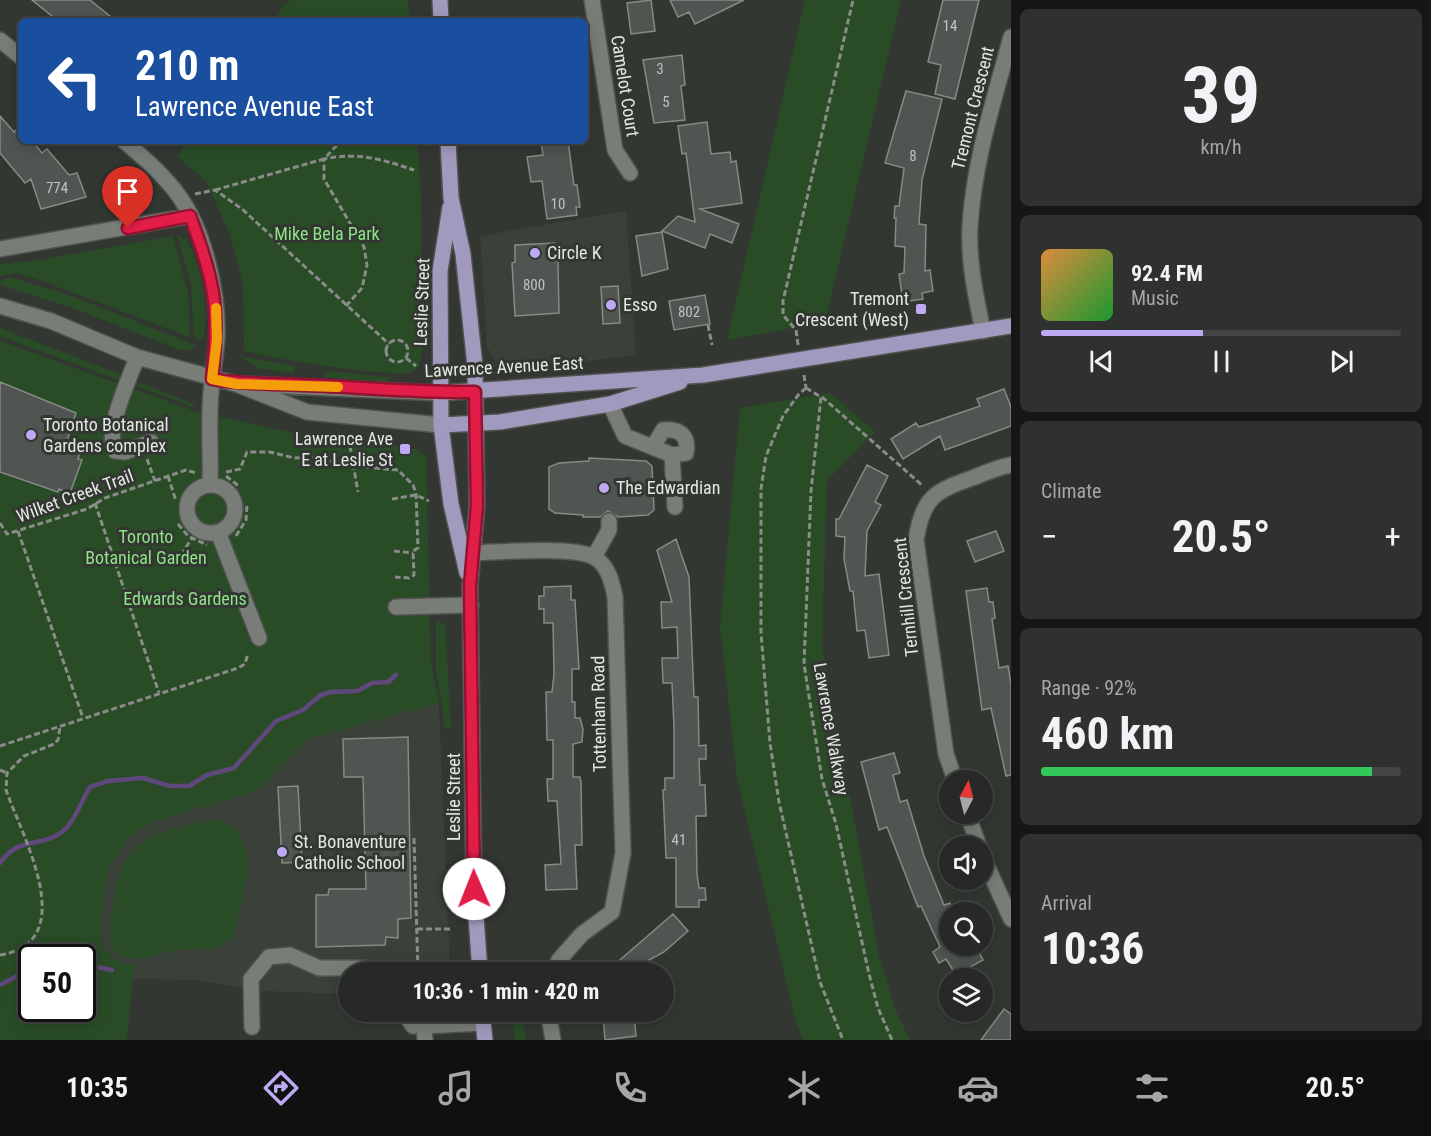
<!DOCTYPE html>
<meta charset="utf-8">
<style>
body{margin:0;font-family:"Roboto Condensed",sans-serif;background:#2e312e;color:#f1f3f6;height:100vh;display:flex;flex-direction:column;font-size:22px;white-space:nowrap}
*{box-sizing:border-box;margin:0}
p{font-size:20px;color:#a4a6a7}
.icon{flex:none;width:33px;height:33px;fill:none;stroke:currentColor;stroke-width:2;stroke-linecap:round;stroke-linejoin:round}
.map{position:relative;flex:1;overflow:hidden}
.sheet{display:flex;flex-direction:column;gap:9px;padding:9px;background:#151715;width:420px}
.sheet>*{flex:none}
.banner{position:absolute;left:18px;top:18px;width:570px;height:126px;border-radius:9px;box-shadow:0 3px 15px #0003,0 0 0 2px #424543;background:#1a4fa0;color:#fff;overflow:hidden}
.needle{width:39px;rotate:7deg}
.controls{position:absolute;left:939px;top:770px;display:grid;gap:12px}
.controls a{display:grid;place-items:center;width:54px;height:54px;border-radius:50%;background:#262926;box-shadow:0 3px 15px #0003,0 0 0 2px #424543;font-size:30px}
.speed{position:absolute;left:18px;top:944px;display:flex;gap:12px;font-size:30px;font-weight:700;text-align:center}
.speed>*{display:grid;place-content:center;width:78px;height:78px;border-radius:50%;background:#262926;box-shadow:0 3px 15px #0003,0 0 0 2px #424543;line-height:1}
.speed .limit{border:3px solid #111;border-radius:9px;background:#fff;color:#111}
.pin{position:absolute;display:grid;place-items:center;width:51px;height:51px;color:#fff;margin:-62px -26px;border-radius:50% 50% 50% 0;rotate:-45deg;box-shadow:0 0 6px #0007}
.pin .icon{rotate:45deg}
.me{position:absolute;width:66px;margin:-33px;rotate:359deg;stroke-linejoin:round;filter:drop-shadow(0 0 4px #0008)}
.turn{display:flex;align-items:center;gap:21px;height:126px;padding:0 18px;font-size:27px}
.turn .icon{width:78px;height:78px;stroke-width:2.5}
.turn b{display:block;font-size:42px;line-height:51px}
.big{font-size:45px;font-weight:700;line-height:1.1}
.sheet .tile{flex:1;display:flex;flex-direction:column;justify-content:center;gap:9px;min-width:0;padding:0 21px;border-radius:9px;background:#2e312e}
.sheet .dial{align-items:center;gap:0}
.dial b{font-size:78px;line-height:1}
.song{display:flex;align-items:center;gap:18px}
.cover{width:72px;height:72px;border-radius:9px;background:linear-gradient(135deg,hsl(30 70% 55%),hsl(130 70% 35%))}
.played{height:6px;border-radius:3px;background:linear-gradient(90deg,#bea9f5 45%,#424543 45%)}
.keys{display:flex;justify-content:space-around;direction:ltr}
.heat{display:flex;justify-content:space-between;align-items:center;font-size:33px;direction:ltr}
.charge{height:9px;border-radius:4px;background:linear-gradient(90deg,#34c759 92%,#424543 0)}
.trip{position:absolute;left:338px;top:962px;width:336px;height:60px;border-radius:30px;background:#262926;box-shadow:0 3px 15px #0003,0 0 0 2px #424543;font-weight:700;line-height:60px;text-align:center}
.dock{display:flex;height:96px;justify-content:space-around;align-items:center;background:#0f100f;color:#a4a6a7}
.dock .icon{width:42px;height:42px}
.dock .selected{color:#bea9f5}
.dock b{font-size:27px;color:#f1f3f6}
main{display:flex;flex:1;min-height:0}
.map>svg:first-child{display:block}
.built{fill:#394138}
.green{fill:#294c26;fill-rule:evenodd}
.lines{fill:none;stroke-linecap:round;stroke-linejoin:round}
.stream{stroke:#60487d;stroke-width:4.5}
.building{fill:#515551;stroke:#868a85;stroke-width:1.5}
.minor-casing{stroke:#4f524f;stroke-width:18}
.major-casing{stroke:#4f524f;stroke-width:18}
.path{stroke:#898c88;stroke-width:3;stroke-dasharray:6 3;stroke-linecap:butt}
.minor{stroke:#797d78;stroke-width:15}
.major{stroke:#a299bf;stroke-width:15}
.route-casing{stroke:#92132f;stroke-width:15}
.route{stroke:#e11d48;stroke-width:10}
.slow{stroke:#f59e0b;stroke-width:10}
.poi-dot{fill:#bea9f5;stroke:#333732;stroke-width:2}
.labels{text-anchor:middle;stroke-width:6;stroke-linejoin:round;paint-order:stroke}
.number-label{font-size:15px;fill:#c0c2bf}
.street-label{font-size:18px;fill:#e5e7e4;stroke:#333732}
.park-label{font-size:18px;fill:#8ce485;stroke:#333732}
.poi-label{font-size:18px;fill:#e5e7e4;stroke:#333732;text-anchor:start}
</style>
<main>
<div class="map">
<svg width="1011" height="1040" viewBox="0 0 1011 1040">
<rect width="100%" height="100%" fill="#333732"/>
<path class="built" d="M626,211L636,355L515,371L498,364L487,347L480,236Z
M439,703L450,972H348V994L261,991L197,980L132,979L133,965L122,963L104,950L101,924L108,869L130,836L155,821L259,790L307,739Z"/>
<path class="green" d="M292,0H408L410,21H272L287,2Z
M805,0H901L825,322L727,340Z
M187,141H417L421,196L422,353L418,367L408,374C352,371 299,363 244,351L243,284L230,235L206,181L178,157Z
M177,235L187,240C201,267 211,311 202,340L194,339L191,283Z
M173,236L188,293L190,337L45,282L17,273L0,276V264L34,261Z
M10,277L72,296L197,346L187,351L178,349L70,307L0,285V281Z
M0,328L118,373L123,382L0,336Z
M0,341L197,412L305,435L418,449L426,456L431,662L439,703L307,739L259,790L155,821L130,836L108,869L101,920L104,950L122,963L134,965L127,1040H0ZM32,957H82V1008H32Z
M239,356L295,366L294,373L257,368Z
M326,371L388,377V383L323,377Z
M137,384H144L196,405L194,407L135,386Z
M830,393L875,432L827,480L822,644L879,956L895,1009L910,1040H804L797,1026L737,778L720,626L740,408Z
M436,621L445,624L451,728H445L436,670Z
M216,820C267,828 241,904 233,937L218,948L176,950L141,959L124,957L114,951C107,936 111,920 113,905C122,835 157,832 216,820Z
M511,1011H521L526,1040H516Z"/>
<g class="lines">
<path class="stream" d="M0,863C18,836 41,848 62,832C75,822 81,801 90,787L108,781L143,778L170,786H189L207,775L234,768L276,721L303,710L321,695L331,692L357,691L372,683L388,682L396,675
M82,964L112,970
M0,985L32,968"/>
</g>
<path class="building" d="M32,0H90L116,21H58Z
M651,0L655,31L631,34L627,3Z
M670,0H744L695,24L689,12L678,17Z
M943,0H979L955,99L935,94L941,65L928,62Z
M682,55L685,85L681,86L685,120L654,123L643,60Z
M906,91L942,99L922,180L919,224L926,225L925,271L930,270L933,291L922,293L923,299L903,302L899,274L904,273L905,247L895,246L896,218H894L895,206H899L904,168L885,163Z
M0,116L14,132L21,126V141H32L42,153L47,149L69,175L77,173L86,197L41,209L31,179L25,183L0,153Z
M707,122L711,154L730,152L731,162L736,161L742,203L700,209L739,224L732,243L710,234L705,248L662,231L678,216L695,222L686,153L682,154L678,126Z
M541,141H568L574,185H577L580,207H576L577,215L547,219L542,181L531,182L527,157L543,155Z
M662,232L668,269L642,276L636,236Z
M554,243L553,261H558L559,313L515,316L512,263L515,262V245Z
M618,286L620,323L603,324L601,287Z
M705,295L710,324L674,330L669,301Z
M0,382L76,413L66,444L81,448L78,459L82,460L70,493L59,489L58,492L0,472Z
M1004,389L1011,407V426L945,450L940,436L903,459L891,439L916,423L919,427L980,406L977,399Z
M589,458L646,461L652,466L654,510L648,515L618,517L608,511L600,517H583V515L555,513L549,509V467L559,463L589,461Z
M867,465L888,476L875,502L881,505L867,531L865,576L879,574L889,655L869,658L865,630L857,631L853,591H850L844,559L845,537L836,536V519H839Z
M996,531L1004,551L975,562L967,541Z
M676,539L689,577L694,697H698L699,746L706,745V759H699L700,785H705L706,816H696L697,874L699,888H705L706,900H699V907H676V858H666L663,790H665V778H674V727L672,683H663L662,658H678L677,627L662,628L661,602H672L657,550Z
M571,586V600H575L579,669H572V702H575V718H580L583,729L582,742L573,744V777H580L581,782L582,845H575L577,889L546,890L545,865L561,864L557,801H548L547,779H553V740H547L546,692H552L554,674L553,623H544V609H539V596H544V587Z
M987,588L989,602H993L995,618L992,619L999,668L1008,666L1011,684V775L1006,776L991,708L982,710L966,591Z
M408,737L411,918L398,919V938L386,937L385,945L316,947V895H328L329,889H366L363,777H344L343,739Z
M894,753L900,773L893,775L900,802L907,800L924,856L944,905L950,903V945H975L983,960L956,975L946,959L939,963L933,952L940,947L921,906L918,907L887,827L879,830L861,762Z
M298,786L302,862L282,863L278,787Z
M673,914L688,931L664,952L649,960L655,966L648,972H606Z
M1004,1009L1011,1014V1040H981Z
M634,1011L636,1036L605,1040L603,1014Z"/>
<g class="lines">
<g class="minor-casing">
<path id="minor" d="M592,0L615,150L630,173
M0,40L21,57
M124,141C144,158 163,174 179,196C205,232 219,295 217,339C215,363 210,387 210,412C209,436 211,460 210,484
M0,249L190,216
M0,306L51,321L137,357L236,384L307,412L441,425
M983,331C976,297 968,261 970,226C974,161 994,100 1011,37
M137,357C130,378 104,431 115,451L125,452L151,442
M245,384L440,393
M610,404L625,436L672,455L675,507
M653,447L663,430C680,428 689,436 686,453L672,455
M187 509a24 24 0 1 1 48 0a24 24 0 1 1-48 0Z
M218,532L259,638
M473,553C499,552 573,546 594,557C608,565 612,582 615,597L623,853L612,912L582,934L559,960L554,972
M594,557L609,530V521
M396,607L471,605
M955,780L946,754L916,540C923,496 935,491 975,477C987,472 999,467 1011,465
M967,813L979,846
M982,855L1011,919
M403,1011L413,1026
M548,1011L553,1040
M252,1027L251,979L269,957L290,955L319,968H364L372,972
M425,1040L424,1026L483,1023"/>
</g>
<g class="major-casing">
<path id="major" d="M440,0L441,21
M448,141L451,198L463,254L475,366L477,505L470,586L474,889L480,972
M450,207L440,271L441,425L451,504L467,573
M440,393L703,375L1011,326
M441,425L500,422L610,404L680,382
M482,1011L485,1040"/>
</g>
<path class="path" d="M215,190L324,159L341,141
M195,194L215,190L242,209L389,344
M346,306L362,288L367,265L364,247L324,179V159C359,152 381,159 414,170
M708,325L712,345
M386 351a11 11 0 1 1 22 0a11 11 0 1 1-22 0Z
M798,345L796,330L783,315V301L853,0
M406,358L416,366
M804,375L806,388
M806,388L799,394L783,416L766,456L761,489V633L770,743L779,802L820,982L843,1040
M806,388L821,397L811,491L804,664L822,779L836,824L869,974L878,1008L892,1040
M822,397L923,486
M351,437L350,446L358,492
M147,459L155,481
M226,472L240,469L247,452H270L294,458L320,457L342,465L398,470L413,485L416,493L418,548L413,551L414,575L409,578L395,577
M168,476L176,501
M226,476L240,487
M392,499L416,495L429,501
M95,503L159,693
M0,523L7,534L87,509L105,498L186,470L196,473
M178,524L188,536L207,545
M18,531L83,718
M236,536L246,520L247,505
M394,551L413,553
M181,555L192,538
M0,746L238,668L245,664L248,653
M0,770L7,773
M414,838L418,972
M417,929H450
M0,955C82,942 22,836 6,790L7,773L24,756L54,744L58,740L60,727"/>
<use href="#minor" class="minor"/>
<use href="#major" class="major"/>
</g>
<g class="lines">
<g class="route-casing">
<path id="route" d="M128,228L190,216C215,281 220,309 212,379C243,385 273,383 304,385C361,387 418,393 475,392L477,505L470,586L474,889"/>
</g>
<use href="#route" class="route"/>
<path class="slow" d="M216,308L217,339L212,379L236,384L338,387"/>
</g>
<g class="poi-dot">
<circle cx="535" cy="253" r="6"/>
<circle cx="611" cy="305" r="6"/>
<rect x="915" y="303" width="12" height="12" rx="3"/>
<circle cx="31" cy="435" r="6"/>
<rect x="399" y="443" width="12" height="12" rx="3"/>
<circle cx="604" cy="488" r="6"/>
<circle cx="282" cy="852" r="6"/>
</g>
<g class="labels">
<g class="number-label">
<text x="950" y="31">14</text>
<text x="660" y="74">3</text>
<text x="666" y="107">5</text>
<text x="913" y="161">8</text>
<text x="57" y="193">774</text>
<text x="558" y="209">10</text>
<text x="534" y="290">800</text>
<text x="689" y="317">802</text>
<text x="679" y="845">41</text>
</g>
<g class="street-label">
<text transform="translate(625 86) rotate(81)" y="6">Camelot Court</text>
<text transform="translate(973 108) rotate(-76)" y="6">Tremont Crescent</text>
<text transform="translate(422 302) rotate(-88)" y="6">Leslie Street</text>
<text transform="translate(504 367) rotate(-3)" y="6">Lawrence Avenue East</text>
<text transform="translate(75 496) rotate(-20)" y="6">Wilket Creek Trail</text>
<text transform="translate(906 597) rotate(-96)" y="6">Ternhill Crescent</text>
<text transform="translate(599 714) rotate(-91)" y="6">Tottenham Road</text>
<text transform="translate(831 729) rotate(80)" y="6">Lawrence Walkway</text>
<text transform="translate(454 797) rotate(-90)" y="6">Leslie Street</text>
</g>
<g class="park-label">
<text x="327" y="240">Mike Bela Park</text>
<text x="146" y="543">Toronto<tspan x="146" dy="21">Botanical Garden</tspan></text>
<text x="185" y="605">Edwards Gardens</text>
</g>
<g class="poi-label">
<text x="547" y="259">Circle K</text>
<text x="909" y="305" text-anchor="end">Tremont<tspan x="909" dy="21">Crescent (West)</tspan></text>
<text x="623" y="311">Esso</text>
<text x="43" y="431">Toronto Botanical<tspan x="43" dy="21">Gardens complex</tspan></text>
<text x="393" y="445" text-anchor="end">Lawrence Ave<tspan x="393" dy="21">E at Leslie St</tspan></text>
<text x="616" y="494">The Edwardian</text>
<text x="294" y="848">St. Bonaventure<tspan x="294" dy="21">Catholic School</tspan></text>
</g>
</g>
</svg>
<div class="controls">
<a><svg class="needle" viewBox="-14 -14 28 28"><path d="M0-13l5 13h-10z" fill="#e53935"/><path d="M0 13l5-13h-10z" fill="#a4a6a7"/></svg></a>
<a><svg class="icon" aria-label="sound" viewBox="0 0 24 24"><path d="M4 9h4l5-4v14l-5-4H4zM17 9q2 3 0 6"/></svg></a>
<a><svg class="icon" aria-label="search" viewBox="0 0 24 24"><circle cx="10" cy="10" r="6"/><path d="M15 15l6 6"/></svg></a>
<a><svg class="icon" aria-label="layers" viewBox="0 0 24 24"><path d="M12 4l9 5-9 5-9-5zM3 14l9 5 9-5"/></svg></a>
</div>
<div class="speed"><div class="limit">50</div></div>
<div class="pin" style="left:128px;top:228px;background:#d93025"><svg class="icon" aria-label="arrive" viewBox="0 0 24 24"><path d="M6 21V4h12l-3 4 3 4H6"/></svg></div>
<svg class="me" style="left:474px;top:889px" viewBox="-20 -20 40 40"><circle r="19" fill="#fff"/><path d="M0-13L10 11 0 6-10 11z" fill="#e11d48"/></svg>
<div class="trip">10:36 · 1 min · 420 m</div>
<div class="banner">
<div class="turn"><svg class="icon" aria-label="left" viewBox="0 0 24 24"><path d="M17 20v-9H6M10 6l-5 5 5 5"/></svg><div><b>210 m</b>Lawrence Avenue East</div></div>
</div>
</div>
<section class="sheet">
<div class="tile dial"><b>39</b><p>km/h</p></div>
<div class="tile">
<div class="song"><i class="cover"></i><div><b>92.4 FM</b><p>Music</p></div></div>
<div class="played"></div>
<div class="keys"><svg class="icon" aria-label="previous" viewBox="0 0 24 24"><path d="M18 5L8 12l10 7zM5 5v14"/></svg><svg class="icon" aria-label="pause" viewBox="0 0 24 24"><path d="M8 5v14M16 5v14"/></svg><svg class="icon" aria-label="next" viewBox="0 0 24 24"><path d="M6 5l10 7-10 7zM19 5v14"/></svg></div>
</div>
<div class="tile"><p>Climate</p>
<div class="heat"><a>−</a><b class="big">20.5°</b><a>+</a></div>
</div>
<div class="tile"><p>Range · 92%</p><b class="big">460 km</b><div class="charge"></div></div>
<div class="tile"><p>Arrival</p><b class="big">10:36</b></div>
</section>
</main>
<nav class="dock">
<b>10:35</b>
<svg class="icon selected" aria-label="directions" viewBox="0 0 24 24"><path d="M12 3l9 9-9 9-9-9zM9 14v-3h6M13 9l2 2-2 2"/></svg>
<svg class="icon" aria-label="music" viewBox="0 0 24 24"><path d="M9 18V5l10-2v13"/><circle cx="6" cy="18" r="3"/><circle cx="16" cy="16" r="3"/></svg>
<svg class="icon" aria-label="phone" viewBox="0 0 24 24"><path d="M5 4h4l2 5-3 2q2 4 5 5l2-3 5 2v4C11 20 4 13 5 4z"/></svg>
<svg class="icon" aria-label="climate" viewBox="0 0 24 24"><path d="M12 3v18M4 7l16 10M4 17L20 7"/></svg>
<svg class="icon" aria-label="car" viewBox="0 0 24 24"><path d="M5 17H2v-5l4-1 3-4h7l3 4 3 1v5h-3M9 17h6M6 11h13"/><circle cx="7" cy="17" r="2"/><circle cx="17" cy="17" r="2"/></svg>
<svg class="icon" aria-label="filters" viewBox="0 0 24 24"><path d="M4 7h16M4 17h16"/><circle cx="9" cy="7" r="2"/><circle cx="15" cy="17" r="2"/></svg>
<b>20.5°</b>
</nav>
